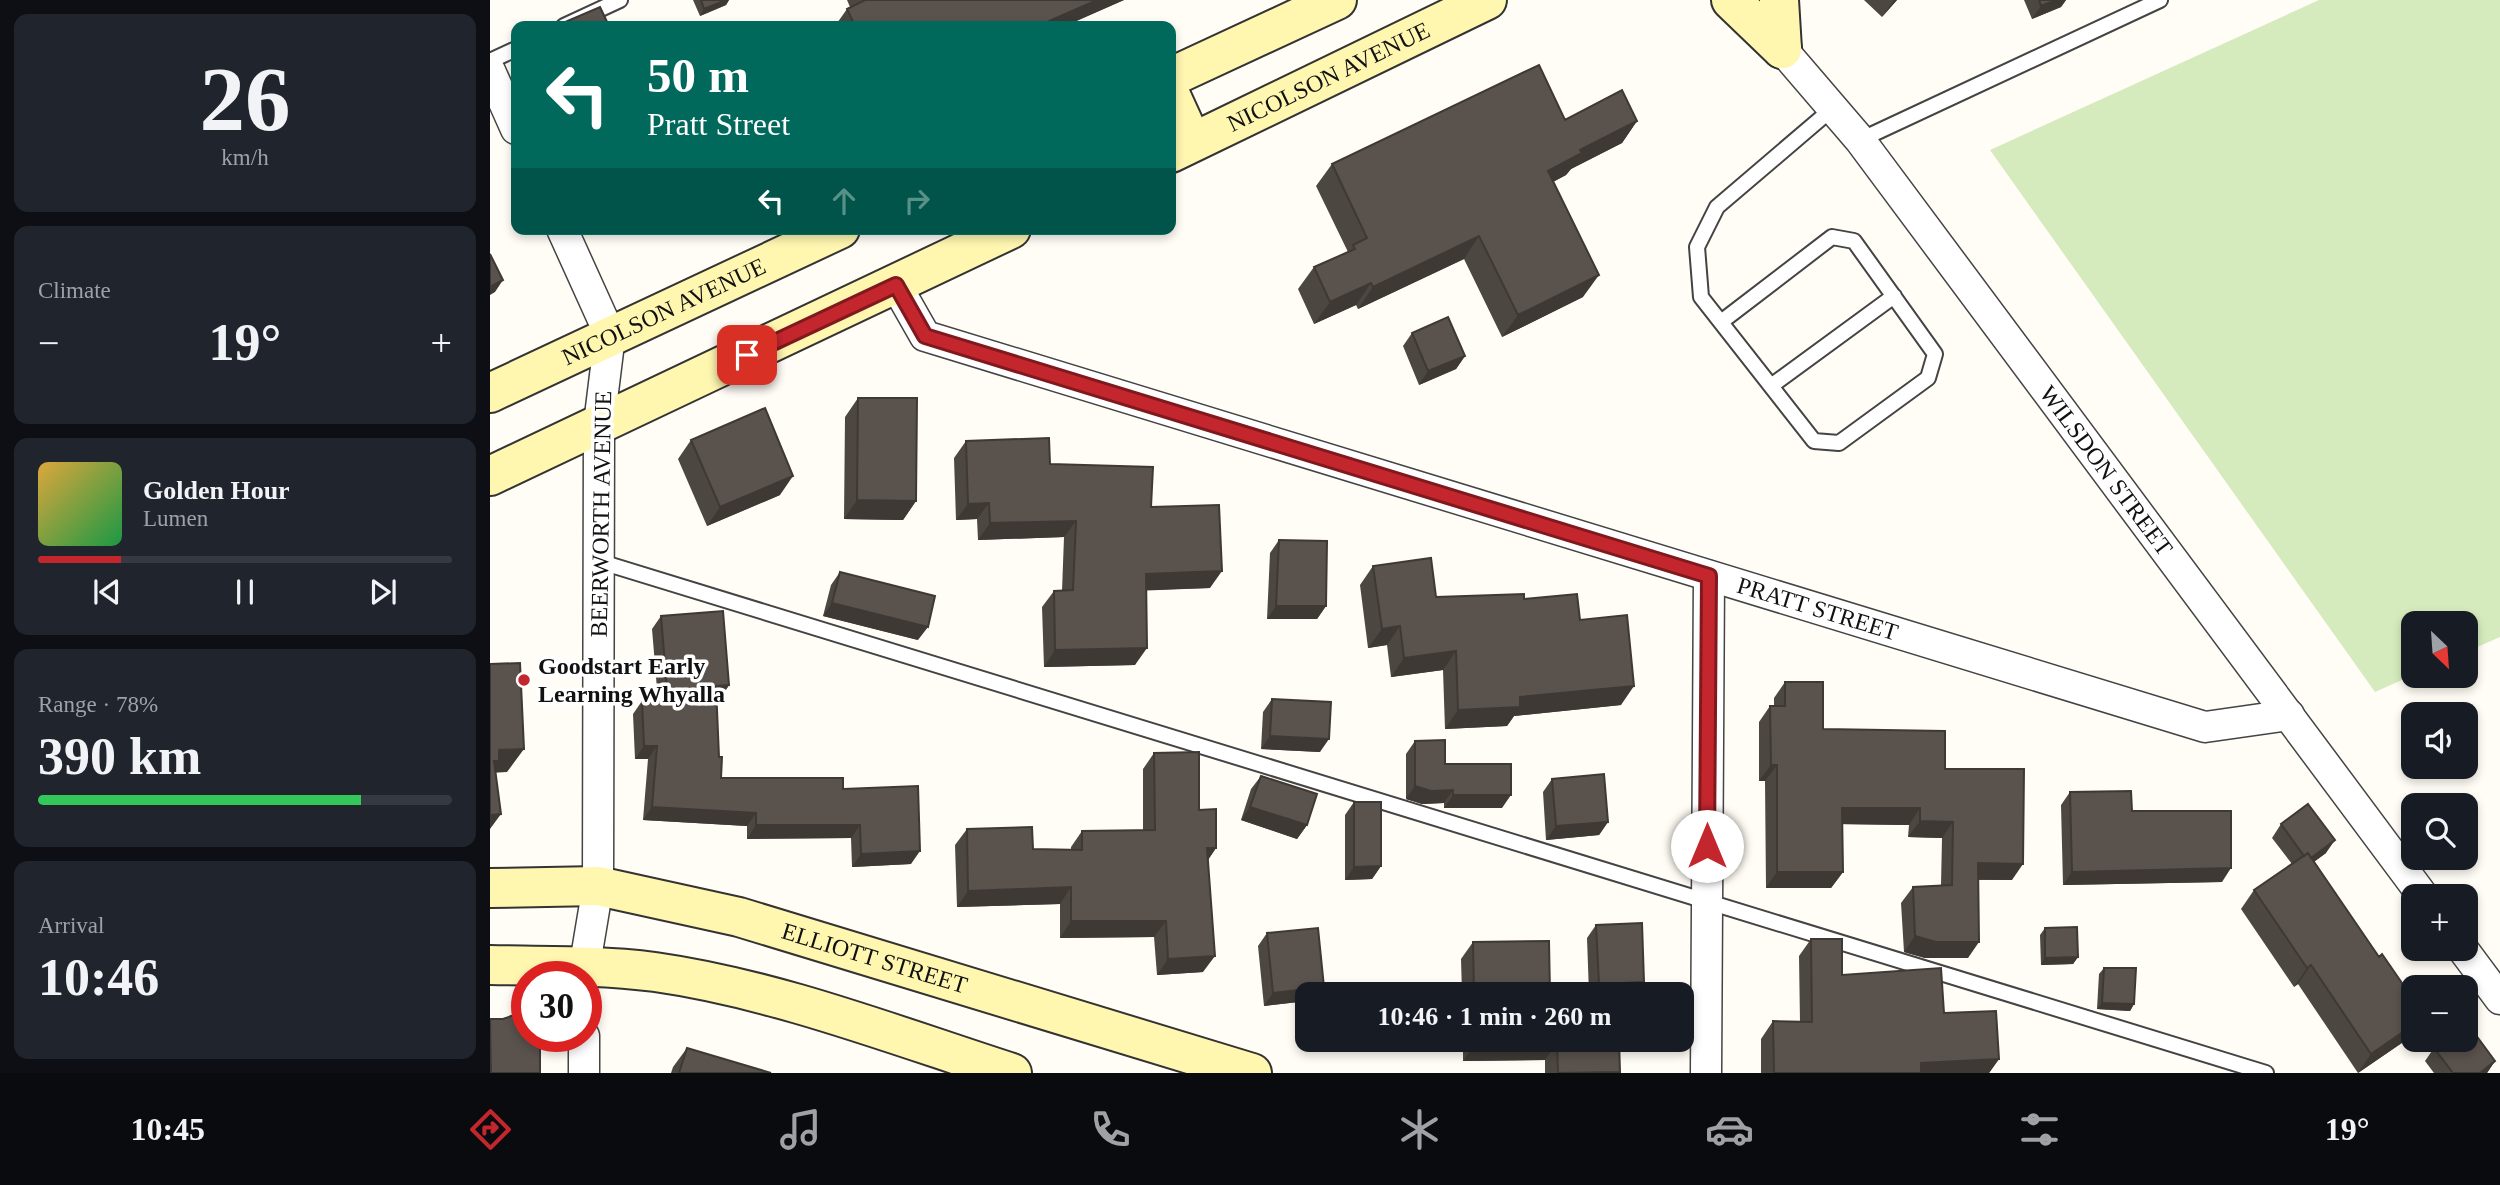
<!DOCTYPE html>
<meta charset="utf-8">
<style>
body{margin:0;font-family:"Times New Roman",serif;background:#20242c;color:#f1f3f6;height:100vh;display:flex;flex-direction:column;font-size:26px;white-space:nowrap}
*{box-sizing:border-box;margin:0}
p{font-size:23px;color:#9ea1a6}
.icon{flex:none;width:38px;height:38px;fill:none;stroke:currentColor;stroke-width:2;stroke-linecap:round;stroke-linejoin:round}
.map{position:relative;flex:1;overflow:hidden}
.drawer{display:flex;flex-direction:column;gap:14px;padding:14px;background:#0d0f14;width:490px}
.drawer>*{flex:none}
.hud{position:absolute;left:21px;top:21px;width:665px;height:214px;border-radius:14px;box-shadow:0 4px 10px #0003;background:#00695c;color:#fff;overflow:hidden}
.needle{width:46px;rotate:155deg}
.buttons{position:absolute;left:1911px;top:611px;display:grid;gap:14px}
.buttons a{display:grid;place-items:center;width:77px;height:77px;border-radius:14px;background:#171b24;box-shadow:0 4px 10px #0003;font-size:35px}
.speed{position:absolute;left:21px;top:961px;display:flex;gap:14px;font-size:35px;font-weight:700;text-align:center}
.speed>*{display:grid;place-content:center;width:91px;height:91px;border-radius:50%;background:#171b24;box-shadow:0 4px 10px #0003;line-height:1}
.speed .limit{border:10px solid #d22;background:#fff;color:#111}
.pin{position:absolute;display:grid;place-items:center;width:60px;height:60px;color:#fff;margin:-30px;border-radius:14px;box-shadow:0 4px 10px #0006}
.me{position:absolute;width:77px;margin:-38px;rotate:0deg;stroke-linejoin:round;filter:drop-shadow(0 0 5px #0008)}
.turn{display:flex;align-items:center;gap:24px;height:147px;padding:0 21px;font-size:32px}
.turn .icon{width:91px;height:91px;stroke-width:2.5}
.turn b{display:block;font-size:49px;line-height:60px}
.lanes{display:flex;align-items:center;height:66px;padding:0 21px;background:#0003;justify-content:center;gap:35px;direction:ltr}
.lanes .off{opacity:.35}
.big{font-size:52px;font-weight:800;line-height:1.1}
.drawer .tile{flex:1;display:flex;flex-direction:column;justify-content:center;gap:10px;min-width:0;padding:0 24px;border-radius:14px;background:#20242c}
.drawer .dial{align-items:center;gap:0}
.dial b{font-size:91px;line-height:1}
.song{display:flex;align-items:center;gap:21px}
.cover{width:84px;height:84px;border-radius:10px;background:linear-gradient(135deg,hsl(40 70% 55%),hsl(140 70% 35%))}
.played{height:7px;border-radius:4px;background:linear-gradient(90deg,#c4262e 20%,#363941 20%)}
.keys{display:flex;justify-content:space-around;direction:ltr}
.heat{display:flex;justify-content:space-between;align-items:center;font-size:38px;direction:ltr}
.charge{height:10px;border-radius:5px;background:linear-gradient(90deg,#34c759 78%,#363941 0)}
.trip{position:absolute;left:805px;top:982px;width:399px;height:70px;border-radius:14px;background:#171b24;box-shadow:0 4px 10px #0003;font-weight:800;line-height:70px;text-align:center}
.dock{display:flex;height:112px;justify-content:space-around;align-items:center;background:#090b0e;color:#9ea1a6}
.dock .icon{width:49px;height:49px}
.dock .current{color:#c4262e}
.dock b{font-size:32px;color:#f1f3f6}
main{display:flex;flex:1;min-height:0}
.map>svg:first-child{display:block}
.green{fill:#d5ebbd}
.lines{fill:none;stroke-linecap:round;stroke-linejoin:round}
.lane-casing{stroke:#444;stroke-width:18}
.street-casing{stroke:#444;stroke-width:33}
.secondary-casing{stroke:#333;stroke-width:42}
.lane{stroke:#fff;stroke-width:14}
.street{stroke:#fff;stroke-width:30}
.secondary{stroke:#fff6b0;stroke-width:38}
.wall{fill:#4d4742}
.shaded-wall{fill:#3f3936}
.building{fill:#5a524d;stroke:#3f3936;stroke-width:2}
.route-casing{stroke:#7f191e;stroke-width:18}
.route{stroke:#c4262e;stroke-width:12}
.poi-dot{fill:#c4262e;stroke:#fff;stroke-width:2.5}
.labels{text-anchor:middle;stroke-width:7;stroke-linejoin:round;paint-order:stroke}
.street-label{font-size:24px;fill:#111;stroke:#fff}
.poi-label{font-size:24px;font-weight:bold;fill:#111;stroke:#fff;text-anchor:start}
</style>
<main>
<section class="drawer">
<div class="tile dial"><b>26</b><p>km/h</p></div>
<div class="tile"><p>Climate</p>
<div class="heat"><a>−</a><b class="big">19°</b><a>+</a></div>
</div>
<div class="tile">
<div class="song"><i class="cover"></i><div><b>Golden Hour</b><p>Lumen</p></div></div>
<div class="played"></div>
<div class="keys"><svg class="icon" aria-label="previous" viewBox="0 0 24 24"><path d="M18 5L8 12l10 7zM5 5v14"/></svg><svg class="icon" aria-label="pause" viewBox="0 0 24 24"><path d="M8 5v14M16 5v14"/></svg><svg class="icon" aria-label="next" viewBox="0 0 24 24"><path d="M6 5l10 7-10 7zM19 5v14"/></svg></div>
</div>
<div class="tile"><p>Range · 78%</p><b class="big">390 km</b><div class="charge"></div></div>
<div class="tile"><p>Arrival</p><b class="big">10:46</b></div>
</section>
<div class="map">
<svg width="2010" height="1073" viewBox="0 0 2010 1073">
<rect width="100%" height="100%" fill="#fffdf5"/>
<path class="green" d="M1829,0H2010V637L1976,652V623H1923V675L1885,692L1500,150Z"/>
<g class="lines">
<g class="lane-casing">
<path id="lane" d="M74,26L130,0
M0,61L26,49
M1370,140L1670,0
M1231,322L1342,237L1364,241L1445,354L1438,378L1349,443L1324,441L1211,297L1207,247L1227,207L1343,108
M1281,386L1404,296
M108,561L1776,1073"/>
</g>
<g class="street-casing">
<g id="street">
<path id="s1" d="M1292,49L1370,140L1933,896"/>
<path d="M0,71L26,129"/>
<path d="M72,229L120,335L109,424L108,886L93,976"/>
<path id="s2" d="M406,285L435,336L1715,727L1799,715"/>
<path d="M1972,948L2010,999"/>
<path d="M94,1036V1073"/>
<path d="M1216,1073L1219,576"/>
</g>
</g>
<g class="secondary-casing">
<g id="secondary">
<path d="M1241,0L1292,49"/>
<path d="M1289,0L1292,49"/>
<path d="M681,77L847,0"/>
<path d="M681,96L702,142"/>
<path id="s3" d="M681,153L997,0"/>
<path id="s4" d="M0,393L350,229"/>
<path d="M0,476L521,229"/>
<path id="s5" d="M0,888L108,886L249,917L762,1073"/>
<path d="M0,965C55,966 110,965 165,972C285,989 407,1036 522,1073"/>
</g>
</g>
<use href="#lane" class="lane"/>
<use href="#street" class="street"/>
<use href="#secondary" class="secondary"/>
</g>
<path class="wall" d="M203,0H239L236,5L210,16Z
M357,0H634L575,26H345L357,9L360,7Z
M1374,0H1407L1392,17Z
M1534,0H1576L1571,7L1542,19Z
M1075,120L1147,121L1132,143L1081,169L1076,175L1063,182L1093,297L1012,337L974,259L868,309L866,305L824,324L808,289L824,267L858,252L826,186L842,164Z
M145,229H158L148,235Z
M922,333L975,356L966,369L929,385L913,346Z
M368,398L426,501L413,520L354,519L355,417Z
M201,440L290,495L217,526L188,459Z
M476,441L560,464L661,507L720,588L656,590L645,665L554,667L552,607L564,591H572L574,537L488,540L487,519L466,520L464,458Z
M789,540L836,606L827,619H777L780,553Z
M883,566L946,597L1034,599L1090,620L1131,705L1024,716L1017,726L955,729L953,670L901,677L897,645L878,648L870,585Z
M350,572L428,640L333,616L341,585Z
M171,616L239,685L230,699H226L229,757L231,778L353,789L421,864L362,867L361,838L257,839V826L153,820L158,759H145L143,714L152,701H168L162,629Z
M1295,682L1333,729L1455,769L1522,880H1488L1478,958H1435L1414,952L1411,903L1423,887L1451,885L1452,838L1418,837L1419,825L1352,824L1353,872L1341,888H1276L1275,781H1269V722L1280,706H1284V698Z
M782,699L830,752L771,749L773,712Z
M925,741L955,764L1012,808H954V803L932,804L916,799V754Z
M664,753L709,810L726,848L718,860L713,972L667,975L664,937L570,938V904L467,907L465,845L477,829L543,849L581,850V847L592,831H653V769Z
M771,776L817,825L807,839L751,820L761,789Z
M1062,779L1118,822L1109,835L1056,840L1053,792Z
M1580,792L1642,811L1732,882L1573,885L1571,805Z
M864,802L891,866L882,879L855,880V815Z
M1791,824L1836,853L1824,862L1889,957L1923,999V1034L1922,1036L1868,1073L1808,984L1804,987L1751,909L1764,890L1802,864L1782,838Z
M1106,925L1146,994H1099L1097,938Z
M1555,928L1588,957L1583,964L1551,965L1550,935Z
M777,933L817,994V1001L774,1006L768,946Z
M1321,939L1352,975L1454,1013L1509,1059L1499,1073H1271V1039L1283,1021L1310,1022L1309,956Z
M983,942L1060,994H972L971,959Z
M1614,968L1644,1004L1640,1011L1607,1009L1609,974Z
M973,1040H1129L1130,1073H1055V1060L973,1061Z
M197,1048L281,1073H181L183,1067Z
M1944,1048L2005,1061L1997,1073H1944L1935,1061Z"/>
<path class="shaded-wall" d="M236,0H239L236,5L210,16L214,9Z
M607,0H634L575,26H548Z
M1404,0H1407L1392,17Z
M1566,0H1576L1571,7L1542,19L1551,6Z
M1147,121L1132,143L1081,169L1076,175L1042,193L1058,171L1090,150Z
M152,229H158L148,235Z
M989,236L974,259L868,309L883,287Z
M1109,275L1093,297L1012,337L1028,315Z
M13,280L5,292L0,295V287Z
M881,283L866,305L824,324L840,302Z
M975,356L966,369L929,385L938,371Z
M303,476L290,495L217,526L230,507Z
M367,500L426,501L413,520L354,519Z
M499,503L487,519L466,520L478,504Z
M586,521L574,537L488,540L500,523Z
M732,571L720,588L644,591L656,574Z
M342,603L438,627L428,640L333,616Z
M786,606H836L827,619H777Z
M910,626L897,645L878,648L892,629Z
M657,648L645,665L554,667L565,650Z
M966,651L953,670L901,677L914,658Z
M239,685L230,699L217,700L226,686Z
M1144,686L1131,705L1024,716L1017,726L955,729L968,710L1030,697Z
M780,736L839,739L830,752L771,749Z
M154,746H167L158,759H145Z
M34,749L17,772L0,773L9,750Z
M1281,765H1287L1275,781H1269Z
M925,786L963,790L954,803L932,804L916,799Z
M963,795H1021L1012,808H954Z
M162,807L266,813L257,826L153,820Z
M760,807L817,825L807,839L751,820Z
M1352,808H1430L1419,825L1341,824Z
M11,814L0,829V815Z
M1430,821L1463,822L1452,838L1418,837Z
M1118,822L1109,835L1056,840L1066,826Z
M266,825H370L361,838L257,839Z
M1845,840L1836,853L1808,873L1818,860Z
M717,848H726L715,864Z
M430,851L421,864L362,867L371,854Z
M1488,863L1533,864L1522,880L1477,879Z
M891,866L882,879L855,880L864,867Z
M1741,868L1732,882L1573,885L1582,872Z
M1287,872H1353L1341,888H1276Z
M581,887L570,904L467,907L478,891Z
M581,921H676L664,937L570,938Z
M1425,936L1489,942L1478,958H1435L1414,952Z
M725,956L713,972L667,975L678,959Z
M1588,957L1583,964L1551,965L1555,958Z
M1821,965L1808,984L1804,987L1817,968Z
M1154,982L1146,994H1101L1109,984Z
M834,987L830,994H817V1001L774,1006L783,993Z
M1612,1003L1644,1004L1640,1011L1607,1009Z
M1923,1025V1034L1922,1036L1868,1073L1881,1054Z
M1067,1043L1055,1060L973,1061L985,1044Z
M1509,1059L1499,1073H1424L1431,1063Z
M2005,1061L1997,1073H1990Z"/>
<path class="building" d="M211,0H236L214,9Z
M375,0H607L548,26H365L357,9Z
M1549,0H1566L1551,6Z
M110,7L119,26H69L68,25Z
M1049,65L1075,120L1132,90L1147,121L1090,150L1092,153L1058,171L1109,275L1028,315L989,236L883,287L881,283L840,302L824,267L865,249L863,245L877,238L842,164Z
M0,254L13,280L0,287Z
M958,317L975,356L938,371L922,333Z
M368,398H427L426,501L367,500Z
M275,408L303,476L230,507L201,440Z
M559,438L560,464L663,467L661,507L729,505L732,571L656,574L657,648L565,650L564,591L583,590L586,521L500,523L499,503L478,504L476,441Z
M789,540L837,541L836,606H786Z
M941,558L946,597L1034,594V599L1087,594L1090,620L1137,615L1144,686L1030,697V707L968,710L966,651L914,658L910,626L892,629L883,566Z
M350,572L445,596L438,627L342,603Z
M233,611L239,685L226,686L229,757H232L231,778H353V789L428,786L430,851L371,854L370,825H266V813L162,807L167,746H154L152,701L178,700L171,616Z
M30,663L34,749L9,750V761H4L11,814L0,815V664Z
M1295,682H1333V729L1455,731V769H1534L1533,864L1488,863L1489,942H1446L1425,936L1423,887L1462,885L1463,822L1430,821V808H1352L1353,872H1287V765H1281L1280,706H1295Z
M782,699L841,702L839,739L780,736Z
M955,740V764H1021V795H963V790L941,791L925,786V741Z
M709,752V810L726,809V848H717L725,956L678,959L676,921H581V887L478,891L477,829L542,827L543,849L592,850V831L665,830L664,753Z
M1114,774L1118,822L1066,826L1062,779Z
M771,776L827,794L817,825L760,807Z
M1641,791L1642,811H1741V868L1582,872L1580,792Z
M864,802H891V866L864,867Z
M1818,804L1845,840L1821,858L1818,853L1814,856L1791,824Z
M1818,853L1889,957L1892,954L1923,999V1025L1881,1054L1821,965L1817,968L1764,890Z
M1152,923L1154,982L1109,984L1106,925Z
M1587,927L1588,957L1555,958V928Z
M828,928L834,987L783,993L777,933Z
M1321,939H1352V975L1451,968L1454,1013L1506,1011L1509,1059L1431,1063V1073H1284L1283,1021L1322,1022Z
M1059,941L1060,994H984L983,942Z
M1614,968H1646L1644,1004L1612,1003Z
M24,1015H37V1036H50V1073H1L0,1019H13Z
M1977,1023L2005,1061L1990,1073H1963L1944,1048L1955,1040H1976V1024Z
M985,1040H1129L1130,1072L1068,1073L1067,1043L985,1044Z
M197,1048L281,1073H189Z"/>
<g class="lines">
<g class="route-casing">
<path id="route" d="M257,355L406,285L435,336L1219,576L1217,846"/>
</g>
<use href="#route" class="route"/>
</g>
<circle class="poi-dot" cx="34" cy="680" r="7"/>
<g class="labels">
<g class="street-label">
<text dy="8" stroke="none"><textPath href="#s3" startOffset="175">NICOLSON AVENUE</textPath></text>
<text dy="8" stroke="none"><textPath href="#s4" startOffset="192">NICOLSON AVENUE</textPath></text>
<text dy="8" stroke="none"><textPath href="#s1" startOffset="532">WILSDON STREET</textPath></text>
<text transform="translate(111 514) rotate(-89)" y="8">BEERWORTH AVENUE</text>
<text dy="8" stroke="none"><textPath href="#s2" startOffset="992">PRATT STREET</textPath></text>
<text dy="8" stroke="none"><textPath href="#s5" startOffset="394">ELLIOTT STREET</textPath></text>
</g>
<g class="poi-label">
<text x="48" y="674">Goodstart Early<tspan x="48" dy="28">Learning Whyalla</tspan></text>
</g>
</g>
</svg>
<div class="buttons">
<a><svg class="needle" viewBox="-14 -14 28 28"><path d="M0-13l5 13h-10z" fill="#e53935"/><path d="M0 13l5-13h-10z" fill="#9ea1a6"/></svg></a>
<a><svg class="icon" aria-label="sound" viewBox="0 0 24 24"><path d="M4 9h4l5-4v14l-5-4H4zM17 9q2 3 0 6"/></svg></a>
<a><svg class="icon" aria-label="search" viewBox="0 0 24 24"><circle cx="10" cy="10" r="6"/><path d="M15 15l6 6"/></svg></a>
<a>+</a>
<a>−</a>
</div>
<div class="speed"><div class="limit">30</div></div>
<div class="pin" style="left:257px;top:355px;background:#d93025"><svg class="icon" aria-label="arrive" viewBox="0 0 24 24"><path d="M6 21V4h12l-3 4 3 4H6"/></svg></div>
<svg class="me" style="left:1217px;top:846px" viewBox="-20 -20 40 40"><circle r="19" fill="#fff"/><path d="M0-13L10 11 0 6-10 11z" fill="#c4262e"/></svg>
<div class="trip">10:46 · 1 min · 260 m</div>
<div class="hud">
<div class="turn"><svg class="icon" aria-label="left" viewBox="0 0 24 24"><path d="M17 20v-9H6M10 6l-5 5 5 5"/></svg><div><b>50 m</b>Pratt Street</div></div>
<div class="lanes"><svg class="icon" aria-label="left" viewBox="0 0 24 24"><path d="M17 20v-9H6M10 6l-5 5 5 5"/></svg><svg class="icon off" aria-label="ahead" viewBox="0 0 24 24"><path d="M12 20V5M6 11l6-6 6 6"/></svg><svg class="icon off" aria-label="right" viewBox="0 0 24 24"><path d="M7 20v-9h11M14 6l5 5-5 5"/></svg></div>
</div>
</div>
</main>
<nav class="dock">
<b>10:45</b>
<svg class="icon current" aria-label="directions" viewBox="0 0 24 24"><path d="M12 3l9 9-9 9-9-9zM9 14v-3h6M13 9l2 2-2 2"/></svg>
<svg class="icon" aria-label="music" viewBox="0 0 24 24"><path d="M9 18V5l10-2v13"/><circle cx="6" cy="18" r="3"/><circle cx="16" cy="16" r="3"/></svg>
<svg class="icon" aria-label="phone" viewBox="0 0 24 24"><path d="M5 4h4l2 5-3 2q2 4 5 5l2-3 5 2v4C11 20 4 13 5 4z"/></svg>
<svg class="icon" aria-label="climate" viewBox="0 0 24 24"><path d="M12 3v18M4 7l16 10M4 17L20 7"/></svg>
<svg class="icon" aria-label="car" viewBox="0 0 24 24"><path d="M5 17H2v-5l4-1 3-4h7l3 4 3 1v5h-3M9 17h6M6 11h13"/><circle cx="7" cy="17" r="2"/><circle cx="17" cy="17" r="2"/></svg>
<svg class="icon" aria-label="filters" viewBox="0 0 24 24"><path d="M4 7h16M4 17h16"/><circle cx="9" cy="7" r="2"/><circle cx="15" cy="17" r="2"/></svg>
<b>19°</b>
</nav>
